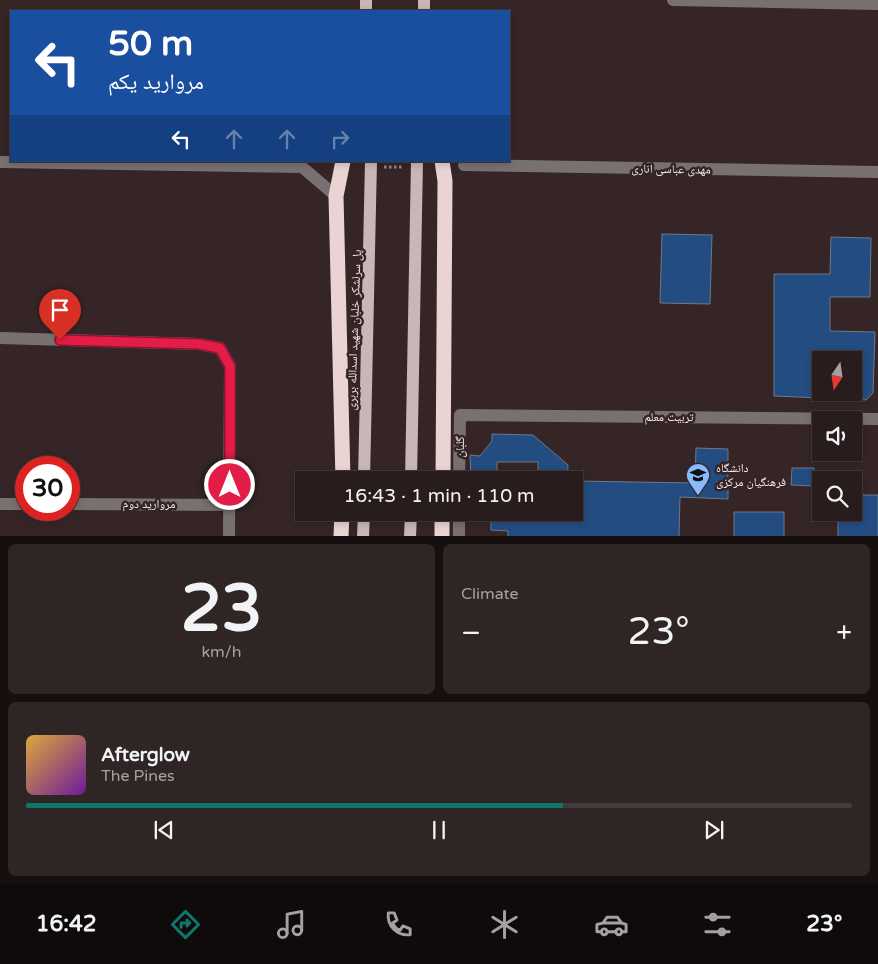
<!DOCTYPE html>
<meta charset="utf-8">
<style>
body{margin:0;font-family:"Varela Round","Noto Naskh Arabic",sans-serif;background:#302525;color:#f1f3f6;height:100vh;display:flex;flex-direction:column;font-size:19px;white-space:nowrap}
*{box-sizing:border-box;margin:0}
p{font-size:16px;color:#a5a1a3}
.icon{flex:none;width:28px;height:28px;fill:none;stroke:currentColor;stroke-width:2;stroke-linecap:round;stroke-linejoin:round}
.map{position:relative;height:536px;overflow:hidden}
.sheet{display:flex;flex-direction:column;gap:8px;padding:8px;background:#160f0f;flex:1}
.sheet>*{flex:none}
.guide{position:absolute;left:10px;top:10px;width:500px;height:152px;border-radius:0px;box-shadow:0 2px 8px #0003,0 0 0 1px #443a3b;background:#1a4fa0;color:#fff;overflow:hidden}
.needle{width:32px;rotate:193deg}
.tools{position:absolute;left:812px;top:351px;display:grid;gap:10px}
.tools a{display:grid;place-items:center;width:50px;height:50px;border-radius:0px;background:#281c1c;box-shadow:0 2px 8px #0003,0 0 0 1px #443a3b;font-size:25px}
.speed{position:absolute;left:15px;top:456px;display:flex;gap:10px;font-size:25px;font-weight:700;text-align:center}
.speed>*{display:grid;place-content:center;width:65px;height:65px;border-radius:50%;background:#281c1c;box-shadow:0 2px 8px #0003,0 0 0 1px #443a3b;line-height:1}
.speed .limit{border:8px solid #d22;background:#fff;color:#111}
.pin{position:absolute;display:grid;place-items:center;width:42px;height:42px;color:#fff;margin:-51px -21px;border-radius:50% 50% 50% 0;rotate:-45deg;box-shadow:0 0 5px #0007}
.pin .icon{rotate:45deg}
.me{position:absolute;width:55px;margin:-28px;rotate:0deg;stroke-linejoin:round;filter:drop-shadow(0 0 4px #0008)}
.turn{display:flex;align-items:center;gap:18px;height:105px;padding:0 15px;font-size:22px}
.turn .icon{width:65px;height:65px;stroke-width:2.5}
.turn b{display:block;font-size:35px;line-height:42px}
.lanes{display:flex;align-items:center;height:48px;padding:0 15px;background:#0003;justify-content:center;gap:25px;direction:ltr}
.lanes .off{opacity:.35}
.big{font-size:38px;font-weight:600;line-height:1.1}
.sheet .card{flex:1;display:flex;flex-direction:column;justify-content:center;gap:8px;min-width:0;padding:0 18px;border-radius:8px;background:#302525}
.sheet .dial{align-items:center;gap:0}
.dial b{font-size:65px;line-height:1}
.song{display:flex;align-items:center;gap:15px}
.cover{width:60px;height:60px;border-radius:8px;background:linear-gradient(135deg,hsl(40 70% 55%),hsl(280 70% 35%))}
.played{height:5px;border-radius:2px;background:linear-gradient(90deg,#0f766e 65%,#443a3b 65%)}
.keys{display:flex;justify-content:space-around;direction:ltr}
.heat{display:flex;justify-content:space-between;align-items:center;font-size:28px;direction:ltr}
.sheet .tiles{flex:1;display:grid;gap:8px;grid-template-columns:1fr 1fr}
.card:last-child{grid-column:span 2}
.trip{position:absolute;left:295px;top:471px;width:288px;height:50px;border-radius:0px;background:#281c1c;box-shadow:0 2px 8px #0003,0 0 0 1px #443a3b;font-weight:600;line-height:50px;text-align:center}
.menu{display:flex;height:80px;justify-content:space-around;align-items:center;background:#100b0b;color:#a5a1a3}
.menu .icon{width:35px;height:35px}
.menu .current{color:#0f766e}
.menu b{font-size:22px;color:#f1f3f6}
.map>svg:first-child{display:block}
.building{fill:#234c80;stroke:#6f7987}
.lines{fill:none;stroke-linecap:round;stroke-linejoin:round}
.path{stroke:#968889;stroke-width:3;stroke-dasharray:2.5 2.5;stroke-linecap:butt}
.minor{stroke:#797171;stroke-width:12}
.major{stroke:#c9b7b7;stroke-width:12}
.highway{stroke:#e9d3d3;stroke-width:15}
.route-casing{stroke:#92132f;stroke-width:12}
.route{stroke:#e11d48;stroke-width:9}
.labels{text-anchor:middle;stroke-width:5;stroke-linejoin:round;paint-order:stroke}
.street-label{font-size:12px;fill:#f5eaea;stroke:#352526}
.poi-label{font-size:12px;fill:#f5eaea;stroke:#352526;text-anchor:start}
</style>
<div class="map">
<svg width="878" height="537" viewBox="0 0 878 537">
<rect width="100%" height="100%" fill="#352526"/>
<path class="building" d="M662,234L712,235L710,304L660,303Z
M831,237L871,238L870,297H830V331L875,332L873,393L866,400L854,399V360H821V398L774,396V274H830Z
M492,434L533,435L568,465L567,480H538V462H497V480H471L470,455L480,456L492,441Z
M696,448L728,449V499L680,497L679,537H508V531L491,530V512H574V481L695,483Z
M792,468H814L813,486L791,485Z
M854,495H878V537H838V512H854Z
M734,512H784V537H734Z"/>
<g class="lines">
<path class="path" d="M384,167H403"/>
<path class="minor" d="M673,0L878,4
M0,162L302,167L336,196
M464,165L878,172
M0,338L199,344L220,348L230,366L229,537
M459,480L460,415L878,419
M0,504H26
M69,504L230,505
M459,537V512"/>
<path class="major" d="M366,11V0
M424,11V0
M364,480L371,161
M411,480L417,161
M363,537L364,512
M410,537L411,512"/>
<path class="highway" d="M442,161L445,181L443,480
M343,480L336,196L343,161
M341,537L342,512
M442,537V512"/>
</g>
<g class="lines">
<g class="route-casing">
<path id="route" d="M60,340L199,344L220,348L230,366V485"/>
</g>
<use href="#route" class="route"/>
</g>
<defs>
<g id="university-pin" transform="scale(1.25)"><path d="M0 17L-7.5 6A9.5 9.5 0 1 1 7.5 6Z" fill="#89bafc" stroke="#352526"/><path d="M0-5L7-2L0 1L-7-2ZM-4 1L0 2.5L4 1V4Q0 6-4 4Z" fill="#111"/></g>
</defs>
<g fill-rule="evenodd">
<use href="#university-pin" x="698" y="475"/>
</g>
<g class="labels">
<g class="street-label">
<text transform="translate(671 169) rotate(1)" y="4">مهدی عباسی اناری</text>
<text transform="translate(354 330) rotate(-88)" y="4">پل سرلشکر خلبان شهید اسدالله بربری</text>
<text x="669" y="421">تربیت معلم</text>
<text transform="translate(460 447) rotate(-89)" y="4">گلبان</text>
<text x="149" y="508">مروارید دوم</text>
</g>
<g class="poi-label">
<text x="716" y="472">دانشگاه<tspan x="716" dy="14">فرهنگیان مرکزی</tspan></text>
</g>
</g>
</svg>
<div class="tools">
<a><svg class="needle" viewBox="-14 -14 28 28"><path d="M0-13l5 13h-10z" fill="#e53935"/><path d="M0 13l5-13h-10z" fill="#a5a1a3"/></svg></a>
<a><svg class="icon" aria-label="sound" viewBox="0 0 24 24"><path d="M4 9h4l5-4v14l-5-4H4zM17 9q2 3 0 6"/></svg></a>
<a><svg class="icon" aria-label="search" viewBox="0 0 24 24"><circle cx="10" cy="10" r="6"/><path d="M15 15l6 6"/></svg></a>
</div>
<div class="speed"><div class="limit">30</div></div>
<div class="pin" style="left:60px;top:340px;background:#d93025"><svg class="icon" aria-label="arrive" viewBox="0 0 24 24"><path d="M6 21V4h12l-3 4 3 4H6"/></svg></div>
<svg class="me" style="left:230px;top:485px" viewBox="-20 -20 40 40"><circle r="17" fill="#e11d48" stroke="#fff" stroke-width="3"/><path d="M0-11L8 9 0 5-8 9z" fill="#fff"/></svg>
<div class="trip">16:43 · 1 min · 110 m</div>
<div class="guide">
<div class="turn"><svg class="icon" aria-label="left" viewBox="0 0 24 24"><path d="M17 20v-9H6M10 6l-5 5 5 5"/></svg><div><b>50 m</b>مروارید یکم</div></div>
<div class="lanes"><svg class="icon" aria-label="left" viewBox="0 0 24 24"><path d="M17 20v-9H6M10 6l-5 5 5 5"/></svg><svg class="icon off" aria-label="ahead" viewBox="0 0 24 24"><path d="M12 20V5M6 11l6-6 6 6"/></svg><svg class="icon off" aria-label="ahead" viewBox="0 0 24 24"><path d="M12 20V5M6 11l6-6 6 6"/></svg><svg class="icon off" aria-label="right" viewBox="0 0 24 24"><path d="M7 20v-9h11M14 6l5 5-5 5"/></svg></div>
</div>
</div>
<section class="sheet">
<div class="tiles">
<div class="card dial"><b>23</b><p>km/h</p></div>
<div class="card"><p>Climate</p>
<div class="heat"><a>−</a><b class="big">23°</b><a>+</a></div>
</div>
<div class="card">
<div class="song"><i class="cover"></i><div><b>Afterglow</b><p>The Pines</p></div></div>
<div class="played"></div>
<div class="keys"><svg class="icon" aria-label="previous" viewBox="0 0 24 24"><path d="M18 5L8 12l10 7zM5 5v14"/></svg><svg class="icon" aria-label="pause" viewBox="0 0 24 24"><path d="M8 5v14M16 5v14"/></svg><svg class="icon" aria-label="next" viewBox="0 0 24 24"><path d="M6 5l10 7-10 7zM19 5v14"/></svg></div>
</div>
</div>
</section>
<nav class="menu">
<b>16:42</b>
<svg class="icon current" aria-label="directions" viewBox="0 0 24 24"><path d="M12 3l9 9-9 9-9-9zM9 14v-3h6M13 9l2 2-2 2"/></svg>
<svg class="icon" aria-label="music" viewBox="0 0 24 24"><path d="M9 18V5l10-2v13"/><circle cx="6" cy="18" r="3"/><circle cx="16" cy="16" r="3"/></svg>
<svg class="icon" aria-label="phone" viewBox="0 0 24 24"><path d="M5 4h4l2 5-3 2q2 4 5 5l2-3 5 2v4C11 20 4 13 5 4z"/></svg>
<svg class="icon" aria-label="climate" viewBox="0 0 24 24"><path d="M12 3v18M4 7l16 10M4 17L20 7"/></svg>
<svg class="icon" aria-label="car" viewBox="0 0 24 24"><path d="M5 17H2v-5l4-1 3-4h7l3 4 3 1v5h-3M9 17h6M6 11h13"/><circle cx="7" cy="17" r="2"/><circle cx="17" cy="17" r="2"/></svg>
<svg class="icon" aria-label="filters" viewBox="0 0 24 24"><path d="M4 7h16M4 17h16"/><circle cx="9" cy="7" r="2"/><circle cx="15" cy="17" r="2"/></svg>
<b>23°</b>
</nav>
